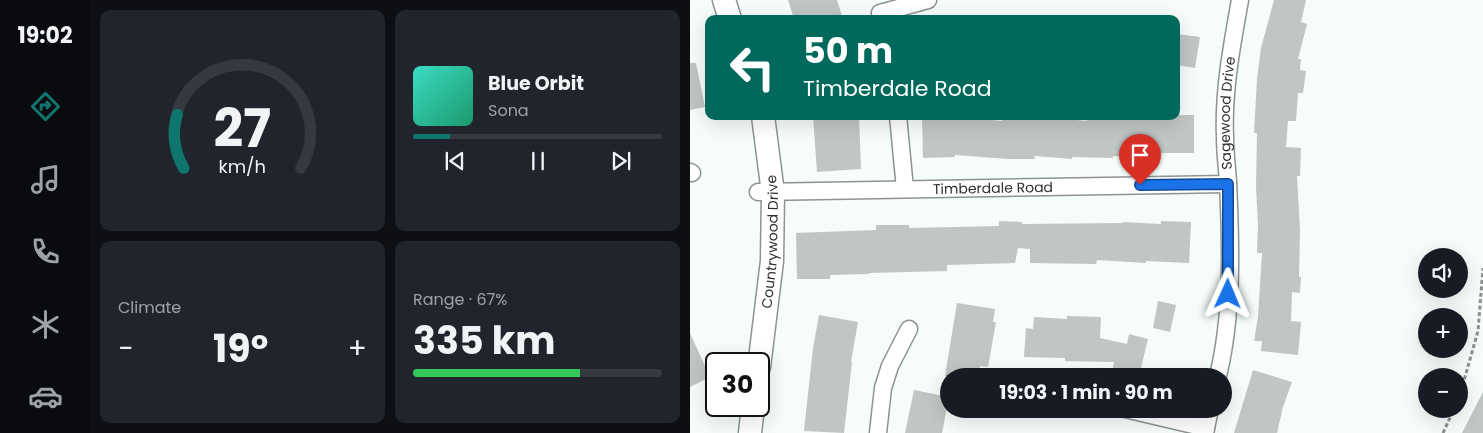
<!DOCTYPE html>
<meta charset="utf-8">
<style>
body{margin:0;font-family:Poppins,sans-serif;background:#20242c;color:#f1f3f6;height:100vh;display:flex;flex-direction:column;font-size:19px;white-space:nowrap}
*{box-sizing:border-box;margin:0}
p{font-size:16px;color:#9ea1a6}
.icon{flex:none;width:28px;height:28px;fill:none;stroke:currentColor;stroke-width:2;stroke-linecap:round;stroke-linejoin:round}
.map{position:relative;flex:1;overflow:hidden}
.panel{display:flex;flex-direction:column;gap:10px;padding:10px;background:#0d0f14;width:600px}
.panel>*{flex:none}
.top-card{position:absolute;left:15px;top:15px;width:475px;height:105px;border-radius:10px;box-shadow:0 5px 20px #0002;background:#00695c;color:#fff;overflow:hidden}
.buttons{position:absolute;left:728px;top:248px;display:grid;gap:10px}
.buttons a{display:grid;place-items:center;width:50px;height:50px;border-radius:50%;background:#171b24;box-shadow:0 5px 20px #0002;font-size:25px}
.speed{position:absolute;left:15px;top:352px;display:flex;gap:10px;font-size:25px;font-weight:700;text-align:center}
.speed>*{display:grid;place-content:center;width:65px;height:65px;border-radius:50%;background:#171b24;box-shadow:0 5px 20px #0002;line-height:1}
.speed .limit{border:2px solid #111;border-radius:8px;background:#fff;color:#111}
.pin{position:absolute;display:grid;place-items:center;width:42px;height:42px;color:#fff;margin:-51px -21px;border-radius:50% 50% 50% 0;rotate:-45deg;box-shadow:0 0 5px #0007}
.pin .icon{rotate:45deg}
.me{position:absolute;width:55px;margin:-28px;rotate:1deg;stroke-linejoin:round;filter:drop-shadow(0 0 4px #0008)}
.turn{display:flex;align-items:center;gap:18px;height:105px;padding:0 15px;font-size:22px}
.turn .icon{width:65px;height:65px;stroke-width:2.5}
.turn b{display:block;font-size:35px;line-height:42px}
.big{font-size:38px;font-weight:700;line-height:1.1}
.panel .tile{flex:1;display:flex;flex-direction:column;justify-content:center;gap:8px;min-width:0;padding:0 18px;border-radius:10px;background:#20242c}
.panel .dial{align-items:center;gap:0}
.dial svg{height:130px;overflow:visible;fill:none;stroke:#363941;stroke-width:7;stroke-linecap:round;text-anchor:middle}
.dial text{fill:#f1f3f6;stroke:none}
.song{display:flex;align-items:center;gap:15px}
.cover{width:60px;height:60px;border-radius:8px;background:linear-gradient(135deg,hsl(170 70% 55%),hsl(160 70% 35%))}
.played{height:5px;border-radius:2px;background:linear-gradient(90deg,#0f766e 15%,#363941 15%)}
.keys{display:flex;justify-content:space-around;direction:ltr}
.heat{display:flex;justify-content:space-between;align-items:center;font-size:28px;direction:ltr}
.charge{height:8px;border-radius:4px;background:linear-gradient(90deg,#34c759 67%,#363941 0)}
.panel .tiles{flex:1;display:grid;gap:10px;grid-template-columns:repeat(2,1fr)}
.trip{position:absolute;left:250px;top:368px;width:292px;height:50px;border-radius:25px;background:#171b24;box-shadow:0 5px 20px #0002;font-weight:700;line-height:50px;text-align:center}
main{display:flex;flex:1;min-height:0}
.tab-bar{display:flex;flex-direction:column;width:90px;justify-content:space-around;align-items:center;background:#090b0e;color:#9ea1a6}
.tab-bar .icon{width:35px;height:35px}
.tab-bar .on{color:#0f766e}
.tab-bar b{font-size:22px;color:#f1f3f6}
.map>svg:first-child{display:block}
.building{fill:#bfc6c3}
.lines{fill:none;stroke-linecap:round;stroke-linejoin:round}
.street-casing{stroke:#8d9391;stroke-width:19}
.secondary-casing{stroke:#8d9391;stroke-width:25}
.path{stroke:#8c908e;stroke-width:3;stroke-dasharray:4 2.5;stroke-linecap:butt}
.street{stroke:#fff;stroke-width:16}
.secondary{stroke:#fff;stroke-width:22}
.route-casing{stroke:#114b97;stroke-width:12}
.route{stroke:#1a73e8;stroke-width:9}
.labels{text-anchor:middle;stroke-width:4.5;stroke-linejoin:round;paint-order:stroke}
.street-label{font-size:14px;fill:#2e302f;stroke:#fff}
</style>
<main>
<nav class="tab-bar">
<b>19:02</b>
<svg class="icon on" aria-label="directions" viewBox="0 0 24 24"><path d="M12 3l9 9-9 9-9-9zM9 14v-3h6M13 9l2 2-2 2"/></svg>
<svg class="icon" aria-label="music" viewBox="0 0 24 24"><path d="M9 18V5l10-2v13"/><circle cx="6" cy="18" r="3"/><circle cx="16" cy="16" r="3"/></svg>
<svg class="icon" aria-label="phone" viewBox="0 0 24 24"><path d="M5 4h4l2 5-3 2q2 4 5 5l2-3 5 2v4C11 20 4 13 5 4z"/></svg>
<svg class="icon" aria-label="climate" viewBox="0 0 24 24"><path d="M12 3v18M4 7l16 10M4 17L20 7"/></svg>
<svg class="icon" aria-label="car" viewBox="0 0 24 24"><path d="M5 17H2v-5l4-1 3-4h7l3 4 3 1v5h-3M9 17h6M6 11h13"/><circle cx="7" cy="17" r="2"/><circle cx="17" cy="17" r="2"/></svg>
</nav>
<section class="panel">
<div class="tiles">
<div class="tile dial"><svg viewBox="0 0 100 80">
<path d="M14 69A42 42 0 1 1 86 69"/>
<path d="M14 69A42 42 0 0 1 10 36" stroke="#0f766e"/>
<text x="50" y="56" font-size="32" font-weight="700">27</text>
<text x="50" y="72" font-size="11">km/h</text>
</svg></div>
<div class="tile">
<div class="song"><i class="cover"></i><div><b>Blue Orbit</b><p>Sona</p></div></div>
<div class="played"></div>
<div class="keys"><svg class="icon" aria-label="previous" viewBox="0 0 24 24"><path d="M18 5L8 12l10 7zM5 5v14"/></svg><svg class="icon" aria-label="pause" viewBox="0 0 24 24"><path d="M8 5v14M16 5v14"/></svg><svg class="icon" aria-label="next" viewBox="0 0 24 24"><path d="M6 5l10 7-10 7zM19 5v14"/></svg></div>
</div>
<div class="tile"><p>Climate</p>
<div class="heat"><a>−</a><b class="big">19°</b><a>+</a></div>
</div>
<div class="tile"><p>Range · 67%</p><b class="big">335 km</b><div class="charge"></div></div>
</div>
</section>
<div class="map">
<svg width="793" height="433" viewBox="0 0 793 433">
<rect width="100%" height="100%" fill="#f5fcf9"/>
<path class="building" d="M98,0H147L153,19H104Z
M584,0H616L611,22L617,24L608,59H611L610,70L616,71L613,93H608L606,121H598L596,147L611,148L610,176H607L610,230L609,277H611L610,293L602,292L601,321L611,322L608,355L571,351L572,341H564L568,317L572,253H567L568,224L566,187L567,133H564L567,79L571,48Z
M486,34L510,37L505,68L486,65Z
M0,63H6L15,107L0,110Z
M486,115H504V153H456V158L423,156V158L382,157V159L344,156L345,159H318L265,155V157L233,158L232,116H264L312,121V117H354L397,121V117L452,116L478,118V116H486Z
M123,116H169L171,169L127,172Z
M309,221L332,222V224L433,223V222L471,224V221L501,222L499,263L456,261V263L407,260L406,264L340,263V249L328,248L325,263L257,265V271L179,273V274L140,275V279H107L106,233L186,230V225H219V228L309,226Z
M468,301L486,305L480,332L463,328Z
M267,303L305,309L303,322H306L298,367L290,366L289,376H255Z
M129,315L168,322L161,362H162L154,433L114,431L123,348Z
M377,316L411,317L410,338L437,344L439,334L458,339L449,376H436L422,373L424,362L375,361V358L334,357L336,328L343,329L344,317L377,319Z
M0,333L20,377L0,387Z
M563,370L602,382L593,407L587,433H544Z
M224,390L259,397L252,433H215Z
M793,392V433H772Z"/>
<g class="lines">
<g class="street-casing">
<g id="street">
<path d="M190,13L238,0"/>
<path d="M208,116L215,189"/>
<path d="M0,172L2,173"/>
<path id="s1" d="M68,192L538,184"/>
<path id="s2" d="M528,376C543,314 541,246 538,182C537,167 535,152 535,137C533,91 542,45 550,0"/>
<path d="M435,409L516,428"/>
<path d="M188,433L193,388L200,366L219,329"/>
<path d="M515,433L520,409"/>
</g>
</g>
<g class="secondary-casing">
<g id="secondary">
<path d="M34,0L40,19"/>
<path id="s3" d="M69,367L82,261L83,193L73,116"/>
<path d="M60,433L63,406"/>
</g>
</g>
<path class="path" d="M769,398L788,331L793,268
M753,433L764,409"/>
<use href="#street" class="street"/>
<use href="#secondary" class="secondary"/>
</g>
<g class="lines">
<g class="route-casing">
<path id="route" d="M450,185L538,184V294"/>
</g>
<use href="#route" class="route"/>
</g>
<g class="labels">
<g class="street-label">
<text dy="5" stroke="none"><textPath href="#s2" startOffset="264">Sagewood Drive</textPath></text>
<text dy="5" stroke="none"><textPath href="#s1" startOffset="235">Timberdale Road</textPath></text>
<text dy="5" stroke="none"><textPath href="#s3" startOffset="126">Countrywood Drive</textPath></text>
</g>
</g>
</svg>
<div class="buttons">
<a><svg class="icon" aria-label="sound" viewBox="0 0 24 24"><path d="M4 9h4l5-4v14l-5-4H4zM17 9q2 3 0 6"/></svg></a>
<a>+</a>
<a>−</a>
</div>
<div class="speed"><div class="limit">30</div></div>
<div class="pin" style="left:450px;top:185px;background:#d93025"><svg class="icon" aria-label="arrive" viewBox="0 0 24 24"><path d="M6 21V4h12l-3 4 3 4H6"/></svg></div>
<svg class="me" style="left:538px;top:294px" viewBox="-20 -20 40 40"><path d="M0-17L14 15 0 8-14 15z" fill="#1a73e8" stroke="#fff" stroke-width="4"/></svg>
<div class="trip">19:03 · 1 min · 90 m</div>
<div class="top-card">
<div class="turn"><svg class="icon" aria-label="left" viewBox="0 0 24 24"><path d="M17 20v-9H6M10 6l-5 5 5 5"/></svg><div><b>50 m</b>Timberdale Road</div></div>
</div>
</div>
</main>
